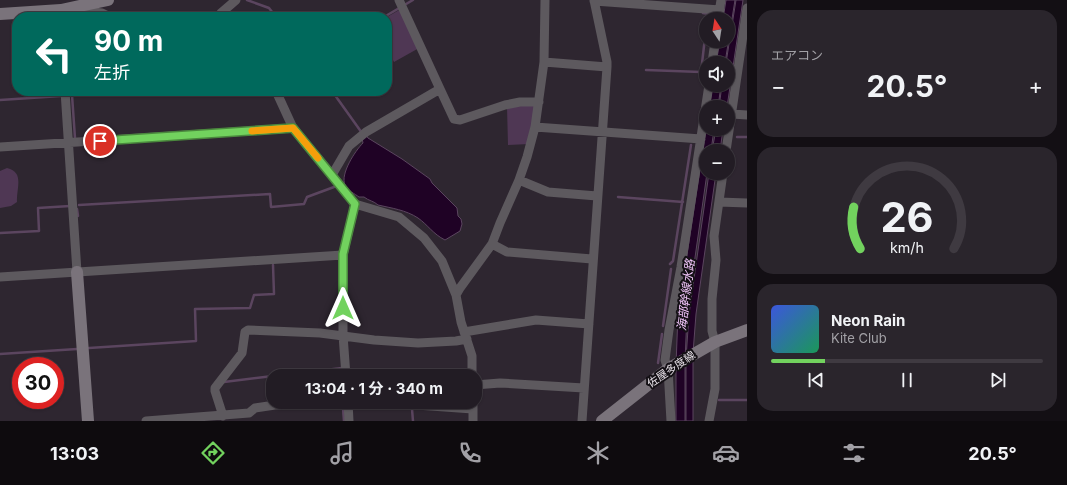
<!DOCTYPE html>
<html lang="ja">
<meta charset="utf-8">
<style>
body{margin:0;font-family:Inter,"Noto Sans JP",sans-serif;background:#2a252c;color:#f1f3f6;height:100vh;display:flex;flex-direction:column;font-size:15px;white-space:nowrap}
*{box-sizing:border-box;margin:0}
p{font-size:13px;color:#a2a1a6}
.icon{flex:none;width:22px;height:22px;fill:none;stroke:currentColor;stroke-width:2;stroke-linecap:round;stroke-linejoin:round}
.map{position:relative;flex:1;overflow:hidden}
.panel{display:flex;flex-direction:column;gap:10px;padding:10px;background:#130f14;width:320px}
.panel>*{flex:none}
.banner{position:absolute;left:12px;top:12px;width:380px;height:84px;border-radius:16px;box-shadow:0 1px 3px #0004,0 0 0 1px #3f3a41;background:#00695c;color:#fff;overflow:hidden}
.needle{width:26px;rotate:348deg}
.controls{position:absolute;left:699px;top:12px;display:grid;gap:8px}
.controls a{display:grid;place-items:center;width:36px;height:36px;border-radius:50%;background:#221c24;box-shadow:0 1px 3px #0004,0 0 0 1px #3f3a41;font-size:20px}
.speed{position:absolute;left:12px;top:357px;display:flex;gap:8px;font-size:20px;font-weight:700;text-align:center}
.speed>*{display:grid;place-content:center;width:52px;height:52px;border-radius:50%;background:#221c24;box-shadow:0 1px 3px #0004,0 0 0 1px #3f3a41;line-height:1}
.speed .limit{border:6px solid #d22;background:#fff;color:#111}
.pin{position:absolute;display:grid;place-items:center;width:34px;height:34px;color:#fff;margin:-17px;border:2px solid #fff;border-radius:50%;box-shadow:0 1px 4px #0007}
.me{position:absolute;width:44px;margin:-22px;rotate:0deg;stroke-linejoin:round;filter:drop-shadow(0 0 3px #0008)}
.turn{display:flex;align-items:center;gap:14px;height:84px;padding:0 16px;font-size:18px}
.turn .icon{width:52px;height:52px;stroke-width:2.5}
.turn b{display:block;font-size:28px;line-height:34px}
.big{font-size:30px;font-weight:700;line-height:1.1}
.panel .widget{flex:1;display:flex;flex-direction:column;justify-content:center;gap:6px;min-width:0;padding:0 14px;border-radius:16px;background:#2a252c}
.panel .dial{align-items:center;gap:0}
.dial svg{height:104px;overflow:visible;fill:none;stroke:#3f3a41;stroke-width:7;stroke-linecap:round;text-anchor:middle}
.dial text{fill:#f1f3f6;stroke:none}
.song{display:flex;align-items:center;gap:12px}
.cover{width:48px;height:48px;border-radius:6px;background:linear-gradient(135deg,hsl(230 70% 55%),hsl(150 70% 35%))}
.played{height:4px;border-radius:2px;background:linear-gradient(90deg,#72d25e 20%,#3f3a41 20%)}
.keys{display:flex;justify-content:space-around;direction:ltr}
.heat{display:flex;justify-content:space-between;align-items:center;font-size:22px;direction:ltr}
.trip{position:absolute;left:266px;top:369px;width:216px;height:40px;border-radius:16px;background:#221c24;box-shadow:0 1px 3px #0004,0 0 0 1px #3f3a41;font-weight:700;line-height:40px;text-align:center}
.tabs{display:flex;height:64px;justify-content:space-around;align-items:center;background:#0e0b0e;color:#a2a1a6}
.tabs .icon{width:28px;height:28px}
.tabs .on{color:#72d25e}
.tabs b{font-size:18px;color:#f1f3f6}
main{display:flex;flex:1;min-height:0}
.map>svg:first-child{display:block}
.green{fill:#4f3754}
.water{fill:#1f0225;stroke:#5b455f}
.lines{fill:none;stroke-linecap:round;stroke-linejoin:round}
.stream{stroke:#5b455f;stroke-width:2.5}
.street{stroke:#5d595e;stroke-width:9}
.secondary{stroke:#7a737b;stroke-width:12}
.route-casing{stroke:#4a883d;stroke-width:10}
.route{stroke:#72d25e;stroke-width:7}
.slow{stroke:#f59e0b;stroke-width:7}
.labels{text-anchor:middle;stroke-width:4;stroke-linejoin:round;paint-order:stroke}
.street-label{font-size:11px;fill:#e6e0e7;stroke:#141015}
.water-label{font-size:12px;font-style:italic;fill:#f0c4f9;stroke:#141015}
</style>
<main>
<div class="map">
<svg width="747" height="421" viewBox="0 0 747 421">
<rect width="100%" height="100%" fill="#2e2630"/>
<path class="green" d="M401,9L419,48L394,62L387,48V17Z
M535,105L529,144L508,145L507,107Z
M7,168C25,172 16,189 17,202L11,206L0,208V171Z"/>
<path class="water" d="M726,0H735L725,63H716L720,41H728V19H723Z
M736,0H743L727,107H719L722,85H728V63H726Z
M713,85H721L718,107H709Z
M706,129H714L711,151H706V173H707L687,314L685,361V421H676V365L678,314Z
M716,129H723L720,151H712Z
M366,135L368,138L402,159L430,179L432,183L457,208L458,216L461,219L462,224L460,231L445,240C433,234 428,225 418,218C406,210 391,208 378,205C374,201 369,201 364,197H359C355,194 347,190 345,185C340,174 355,151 363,143L362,138Z
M709,173H716L696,314L693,353V421H686V359L689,314Z"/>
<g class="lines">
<path class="stream" d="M247,0L269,8L276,17
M703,13L708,14L707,19
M384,17L413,0
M646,70L701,72L706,29
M332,91L362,133
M0,100L61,96
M737,137H747
M75,138L72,95L143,91
M618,197L683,202
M79,205L270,194L271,207L304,204L307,197L334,187
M77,209L78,216
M0,233L39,231L38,208L70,206
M670,264L673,261L691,145
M663,326L671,269
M89,348L196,341L195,309L250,308L254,295L274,294L273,265
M0,354L77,349
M658,363L662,334
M275,376L342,368
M224,382L273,376
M719,400H747
M343,408L344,421
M412,409L413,421"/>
<path class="street" d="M399,0L440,89L366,132L349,146L332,175L355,204L399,217L424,238L442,261L456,295L461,322L472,356V376
M594,1L720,10
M84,6L86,11L102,13L110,17
M218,17L221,13L236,0
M718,19L721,0
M544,62L607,67
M712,63L715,41
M440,89L454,119L460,120L505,105L520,102H539
M65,91L77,272
M276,91L293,128L332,175
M732,114L747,115
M535,127L701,139
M0,147L293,128
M726,151L747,8
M519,180L548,192L597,196
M719,202L747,203
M492,244L507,252L592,259
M0,277L343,255
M456,295L460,288L492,244L500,223L519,180L527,157L535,127L544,62L545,0
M464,332L536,320L589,324
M346,376L343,335V255L355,204
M475,385L500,383L584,388
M348,402L349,421
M223,416L215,391V388L242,353L245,332L248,330L320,333L374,340L418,343L456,341L467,339
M146,421L249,413L255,408L275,405H348L388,403L473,409
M473,421V402
M582,421L607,67V62L594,0
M671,421L668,369L665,360L669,330L681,267L709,85
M709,421L715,389V342L712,331V299L716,260L714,236L723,173"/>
<path class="secondary" d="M0,14L61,10L108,0
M77,272L88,421
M602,421L668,369L715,342L747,330"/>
</g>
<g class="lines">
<g class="route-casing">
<path id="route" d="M100,141L293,128L355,204L343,254V308"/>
</g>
<use href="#route" class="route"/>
<path class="slow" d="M252,131L293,128L318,158"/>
</g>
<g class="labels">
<g class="street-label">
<text transform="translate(671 369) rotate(-34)" y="4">佐屋多度線</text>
</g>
<g class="water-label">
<text transform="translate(686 295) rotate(-83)" y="4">海部幹線水路</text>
</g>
</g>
</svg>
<div class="controls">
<a><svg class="needle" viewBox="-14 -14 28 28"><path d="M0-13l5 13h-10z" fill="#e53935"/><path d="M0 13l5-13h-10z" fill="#a2a1a6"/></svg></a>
<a><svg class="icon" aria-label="sound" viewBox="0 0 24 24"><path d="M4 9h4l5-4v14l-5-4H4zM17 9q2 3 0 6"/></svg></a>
<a>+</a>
<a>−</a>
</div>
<div class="speed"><div class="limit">30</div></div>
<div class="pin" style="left:100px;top:141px;background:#d93025"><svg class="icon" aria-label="arrive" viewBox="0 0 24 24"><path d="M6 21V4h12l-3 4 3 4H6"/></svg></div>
<svg class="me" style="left:343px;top:308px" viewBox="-20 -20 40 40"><path d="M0-17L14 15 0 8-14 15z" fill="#72d25e" stroke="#fff" stroke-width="4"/></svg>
<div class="trip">13:04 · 1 分 · 340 m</div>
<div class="banner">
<div class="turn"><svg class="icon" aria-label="left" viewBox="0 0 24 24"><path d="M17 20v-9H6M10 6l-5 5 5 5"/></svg><div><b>90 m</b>左折</div></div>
</div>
</div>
<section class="panel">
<div class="widget"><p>エアコン</p>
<div class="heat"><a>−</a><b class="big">20.5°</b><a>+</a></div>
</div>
<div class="widget dial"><svg viewBox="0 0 100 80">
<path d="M14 69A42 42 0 1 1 86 69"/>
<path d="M14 69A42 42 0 0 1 9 37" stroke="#72d25e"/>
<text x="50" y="56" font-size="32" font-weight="700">26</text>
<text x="50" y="72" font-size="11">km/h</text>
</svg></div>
<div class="widget">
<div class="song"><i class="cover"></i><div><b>Neon Rain</b><p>Kite Club</p></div></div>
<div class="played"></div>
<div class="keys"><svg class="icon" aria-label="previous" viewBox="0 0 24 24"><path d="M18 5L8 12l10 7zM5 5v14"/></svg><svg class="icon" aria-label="pause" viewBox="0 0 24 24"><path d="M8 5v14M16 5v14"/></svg><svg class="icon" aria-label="next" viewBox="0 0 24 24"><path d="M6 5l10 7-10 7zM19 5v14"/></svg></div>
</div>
</section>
</main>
<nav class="tabs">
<b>13:03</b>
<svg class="icon on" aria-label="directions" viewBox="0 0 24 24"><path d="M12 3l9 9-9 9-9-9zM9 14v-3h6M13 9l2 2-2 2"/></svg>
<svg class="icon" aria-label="music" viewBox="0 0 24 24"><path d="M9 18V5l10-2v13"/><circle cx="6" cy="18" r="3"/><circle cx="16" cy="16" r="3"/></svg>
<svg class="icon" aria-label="phone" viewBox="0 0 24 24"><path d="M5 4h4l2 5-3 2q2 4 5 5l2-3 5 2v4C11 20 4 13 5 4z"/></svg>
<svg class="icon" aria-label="climate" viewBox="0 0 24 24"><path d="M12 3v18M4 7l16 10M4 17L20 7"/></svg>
<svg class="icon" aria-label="car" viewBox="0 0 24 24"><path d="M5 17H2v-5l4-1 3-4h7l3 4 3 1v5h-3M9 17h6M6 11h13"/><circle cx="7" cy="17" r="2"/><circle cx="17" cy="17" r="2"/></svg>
<svg class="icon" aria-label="filters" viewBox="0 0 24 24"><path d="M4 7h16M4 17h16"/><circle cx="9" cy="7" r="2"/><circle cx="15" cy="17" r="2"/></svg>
<b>20.5°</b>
</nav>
